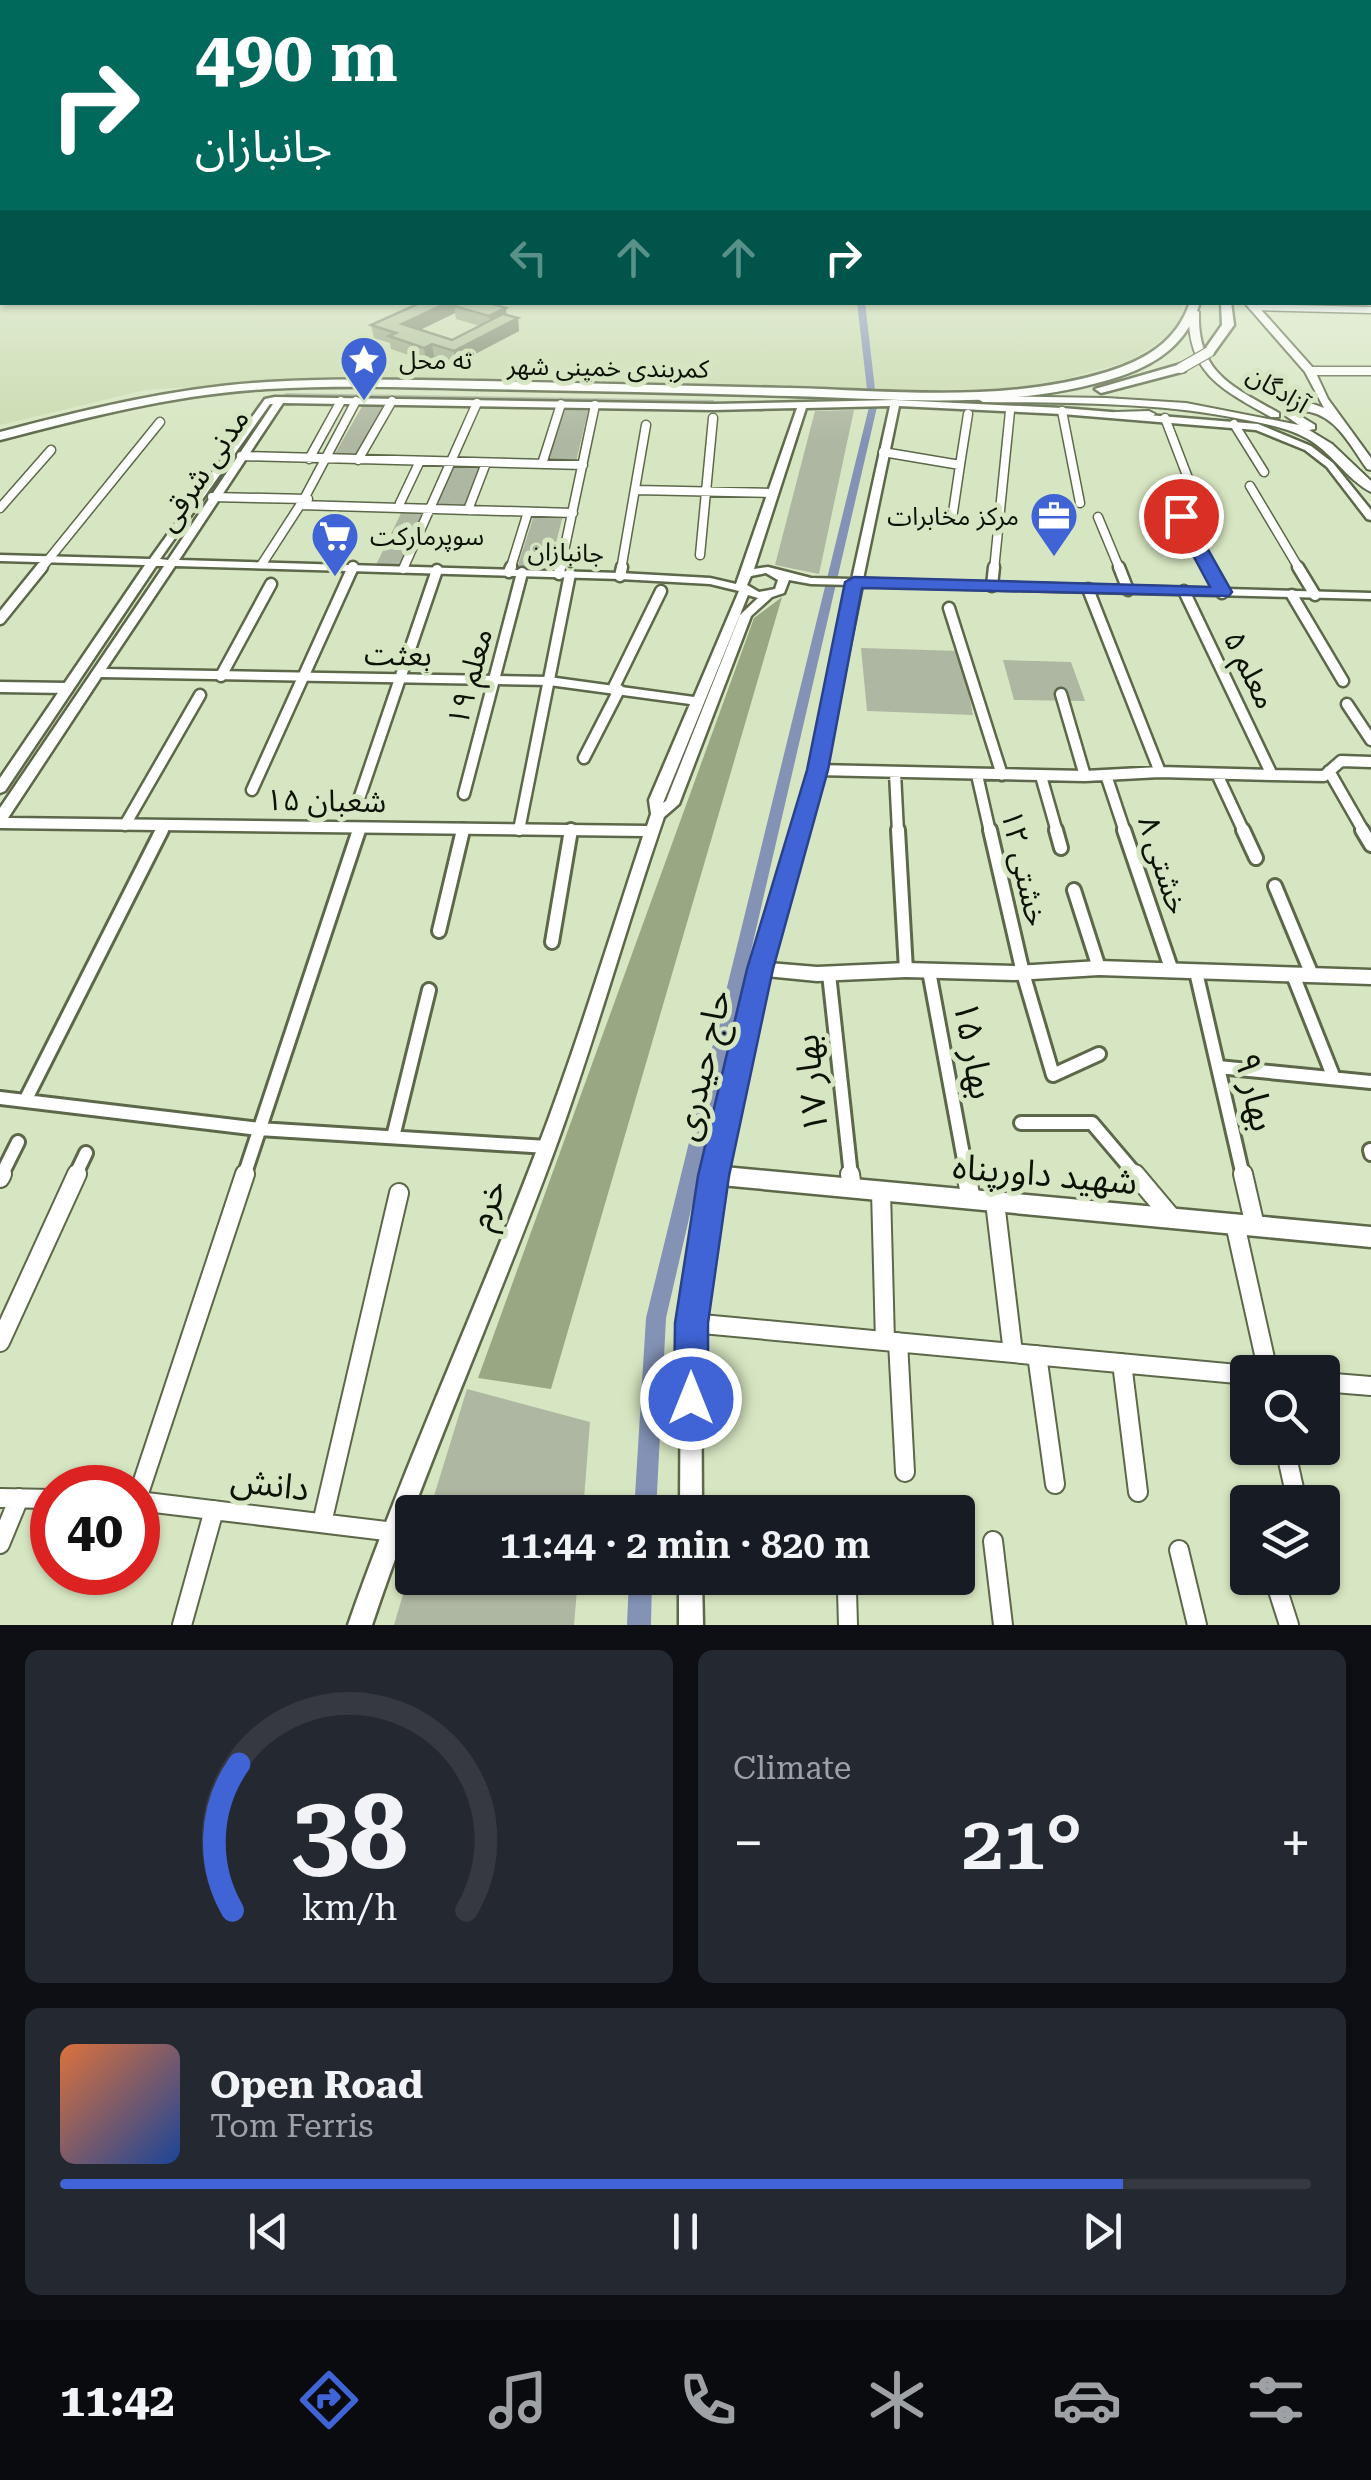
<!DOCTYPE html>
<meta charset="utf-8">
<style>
body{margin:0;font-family:"Roboto Serif","Noto Sans Arabic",serif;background:#242831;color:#f1f3f6;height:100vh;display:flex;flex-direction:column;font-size:38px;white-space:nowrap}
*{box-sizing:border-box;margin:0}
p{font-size:32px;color:#9ea1a6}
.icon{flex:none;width:55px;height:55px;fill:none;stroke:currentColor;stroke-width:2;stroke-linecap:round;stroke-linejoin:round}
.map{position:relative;height:1625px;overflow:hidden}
.details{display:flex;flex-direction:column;gap:25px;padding:25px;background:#0d0f14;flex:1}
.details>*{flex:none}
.guide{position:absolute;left:0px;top:0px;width:1372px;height:305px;box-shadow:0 2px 8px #0004;background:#00695c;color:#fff;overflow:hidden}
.buttons{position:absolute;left:1230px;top:1355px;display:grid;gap:20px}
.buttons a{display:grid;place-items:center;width:110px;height:110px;border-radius:10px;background:#171b24;box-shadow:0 2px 8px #0004;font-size:50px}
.speed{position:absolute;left:30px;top:1465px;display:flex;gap:20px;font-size:50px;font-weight:700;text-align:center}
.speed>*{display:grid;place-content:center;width:130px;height:130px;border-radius:50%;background:#171b24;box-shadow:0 2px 8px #0004;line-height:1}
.speed .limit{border:15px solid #d22;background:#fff;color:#111}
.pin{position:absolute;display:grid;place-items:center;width:85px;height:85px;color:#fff;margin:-42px;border:5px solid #fff;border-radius:50%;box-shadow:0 2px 10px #0007}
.me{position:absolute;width:110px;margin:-55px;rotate:0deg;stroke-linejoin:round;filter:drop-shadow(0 0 8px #0008)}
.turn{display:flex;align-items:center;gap:35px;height:210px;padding:0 30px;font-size:45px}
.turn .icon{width:130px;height:130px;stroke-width:2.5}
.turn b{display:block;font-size:70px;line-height:85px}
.lanes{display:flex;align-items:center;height:95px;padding:0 30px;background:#0003;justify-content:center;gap:50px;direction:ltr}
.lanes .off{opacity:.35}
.big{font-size:75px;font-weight:600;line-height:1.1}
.details .tile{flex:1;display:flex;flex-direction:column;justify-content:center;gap:15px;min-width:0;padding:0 35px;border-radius:15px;background:#242831}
.details .dial{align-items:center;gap:0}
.dial svg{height:260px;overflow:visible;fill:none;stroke:#363941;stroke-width:7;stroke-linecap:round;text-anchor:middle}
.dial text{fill:#f1f3f6;stroke:none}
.song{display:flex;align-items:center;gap:30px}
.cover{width:120px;height:120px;border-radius:15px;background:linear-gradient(135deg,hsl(20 70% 55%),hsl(220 70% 35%))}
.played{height:10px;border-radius:5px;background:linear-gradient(90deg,#4064d6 85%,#363941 85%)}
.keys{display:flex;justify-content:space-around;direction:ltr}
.heat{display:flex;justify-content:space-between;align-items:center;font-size:55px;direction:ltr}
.details .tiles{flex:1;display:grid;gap:25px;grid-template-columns:1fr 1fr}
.tile:last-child{grid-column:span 2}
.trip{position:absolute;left:395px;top:1495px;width:580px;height:100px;border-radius:10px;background:#171b24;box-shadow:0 2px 8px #0004;font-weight:600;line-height:100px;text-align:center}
.tab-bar{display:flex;height:160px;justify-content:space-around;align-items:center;background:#090b0e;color:#9ea1a6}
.tab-bar .icon{width:70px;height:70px}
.tab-bar .active{color:#4064d6}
.tab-bar b{font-size:45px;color:#f1f3f6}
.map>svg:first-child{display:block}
.built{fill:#cadbb0}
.green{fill:#aeb7a1}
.forest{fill:#99a882}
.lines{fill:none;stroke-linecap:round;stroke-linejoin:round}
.canal{fill:#8392b5;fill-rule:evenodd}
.minor-far4-casing{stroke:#5c6849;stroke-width:9}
.minor-far3-casing{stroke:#5c6849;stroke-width:11}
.minor-far2-casing{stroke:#5c6849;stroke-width:15}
.minor-far1-casing{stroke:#5c6849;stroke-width:18}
.minor-casing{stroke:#5c6849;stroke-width:22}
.tertiary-casing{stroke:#5c6849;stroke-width:5}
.primary-casing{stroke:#5c6849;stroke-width:4}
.trunk-casing{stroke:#5c6849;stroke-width:5}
.minor-far4{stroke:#fff;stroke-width:6}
.minor-far3{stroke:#fff;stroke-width:8}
.minor-far2{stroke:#fff;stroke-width:10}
.minor-far1{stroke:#fff;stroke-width:12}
.minor{stroke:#fff;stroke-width:18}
.tertiary{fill:#fff;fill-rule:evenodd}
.primary{fill:#fff;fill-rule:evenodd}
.trunk{fill:#fff;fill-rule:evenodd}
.trunk-bridge-casing{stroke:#5c6849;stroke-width:12;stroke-linecap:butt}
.trunk-bridge{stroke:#fff;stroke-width:10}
.wall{fill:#97a584;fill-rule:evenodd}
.shaded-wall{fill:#7b866b}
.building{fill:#b0c099;stroke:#7b866b;stroke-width:2.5}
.route{fill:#4064d6;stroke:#2a418b;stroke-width:2.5}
.labels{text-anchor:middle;stroke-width:10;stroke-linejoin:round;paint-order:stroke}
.far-poi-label{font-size:25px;fill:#0d1206;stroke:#d7e6c2;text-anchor:start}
.far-street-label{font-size:25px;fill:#0d1206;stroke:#d7e6c2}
.street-label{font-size:30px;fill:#0d1206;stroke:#d7e6c2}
.near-street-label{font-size:35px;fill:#0d1206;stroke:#d7e6c2}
</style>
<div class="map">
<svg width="1371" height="1625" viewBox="0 0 1371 1625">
<rect width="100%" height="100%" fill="#d7e6c2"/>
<path class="built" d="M0,215L2,302L1183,303L1181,323L1174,332L1130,361L1061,380L1010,388L914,391L284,381L145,390L0,425Z"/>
<path class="green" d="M286,393L714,400L713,407L281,397Z
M364,403H386L357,457H333Z
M561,410L588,411L576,462L546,461Z
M854,410L819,574L775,565L815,411Z
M455,464L480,465L463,508L436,507Z
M402,511L426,512L402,566L376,565Z
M534,515H563L552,559L527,569L517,568Z
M861,648L961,651L973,715L867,711Z
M1003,660L1071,662L1085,701L1014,700Z
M467,1389L590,1422L583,1512H429Z
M412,1564V1578H578L574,1625H394Z"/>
<path class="forest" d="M782,597L551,1389L478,1378L754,618Z"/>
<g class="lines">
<path class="canal" d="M857,302H865L877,407L666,1318L656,1512H634L646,1318L869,407Z
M629,1578H652L651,1625H627Z"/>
<g class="minor-far4-casing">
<path id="minor-far4" d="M1252,307L1371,310"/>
</g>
<g class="minor-far3-casing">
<path id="minor-far3" d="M1310,371H1371
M1062,411L1080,503
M1165,418L1196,499
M1234,424L1264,472
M883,452L960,465L952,519
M241,456L583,465
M309,459L341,401
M358,460L392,401
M542,464L561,404
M960,465L968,414
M1250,486L1300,570
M636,490L773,493
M212,497L308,499
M400,503L420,461
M300,505L573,513
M0,508L51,450
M468,510L486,463
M1181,516L1210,570
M1098,517L1120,570
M700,555L713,418
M262,564L304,499L356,401
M403,569L477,403
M40,570L160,422
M510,570L528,512
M560,570L595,405
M621,570L646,425
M994,570L1010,411"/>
</g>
<g class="minor-far2-casing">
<path id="minor-far2" d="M1119,567L1128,590
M1208,567L1222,593
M1298,567L1315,595
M509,572L511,567
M559,574L560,567
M620,576L622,567
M992,586L994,567
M1088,589L1160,772
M1184,591L1272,775L1324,776L1341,761L1371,762
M1292,595L1343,681
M949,608L1002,775
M0,619L42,567
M221,676L271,584
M0,687L68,688
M613,689L661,591
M1061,694L1085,776L1160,772L1272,775
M1347,704L1371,740
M584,758L619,690
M817,770L1085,776
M1329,771L1364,832
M895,773L898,832
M1217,774L1244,832
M977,775L990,832
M1106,775L1125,832
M1041,776L1057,832
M252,790L353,567
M464,794L522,573
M360,796L437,570
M125,825L200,695
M519,830L570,574
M161,832L164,826"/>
</g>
<g class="minor-far1-casing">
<path id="minor-far1" d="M898,830L906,970
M990,830L1023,973L1053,1075L1099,1054
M1056,830L1061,848
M1124,830L1172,971
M1243,830L1256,858
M1362,830L1371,845
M1275,886L1312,975
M1074,890L1099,968
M439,931L463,830
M552,942L571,830
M929,971L967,1176
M1196,972L1243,1176
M829,974L851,1176
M1293,975L1334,1078
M1218,1067L1371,1082
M0,1098L259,1129L547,1147
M25,1101L162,830
M1021,1123H1092L1137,1176
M393,1137L429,990
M1370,1150L1371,1154
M1,1176L18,1142
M75,1176L86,1153
M244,1176L359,830"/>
</g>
<g class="minor-casing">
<path id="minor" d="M850,1174L852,1188
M966,1174L971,1199
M1135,1174L1172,1218
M1243,1174L1255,1226
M0,1178L2,1174
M881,1191L885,1341
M995,1202L1013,1353
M1235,1224L1268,1372
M691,1323L1248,1375
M0,1342L77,1174
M898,1342L905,1472
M1037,1355L1055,1484
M1122,1363L1138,1492
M1322,1382L1371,1386
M1285,1448L1297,1502
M138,1496L245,1174
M0,1498L52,1499
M138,1501L394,1532
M322,1523L399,1193
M993,1541L1003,1625
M0,1544L19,1498
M1179,1550L1197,1625
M1274,1578L1289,1625
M847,1591L848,1625
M182,1625L214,1510"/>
</g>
<g class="tertiary-casing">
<path id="tertiary" d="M1370,260H1371V265H1370Z
M275,397L713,404L895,400L1062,408L1258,424L1311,446L1333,463L1371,510V520L1367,519L1327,467L1305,450L1256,430L1062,414L899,406L863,579L1371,593V599L862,586L824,770L769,963L817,967L906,963L1014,966L1099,961L1371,970V984L1099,975L1014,980L906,977L817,981L766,976L724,1167L1371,1227V1247L721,1185L701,1323L702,1512H680L681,1323L704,1175L752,969L810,770L851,585L811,584L789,580L784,593L772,597L751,616L679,804L664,817C626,927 595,1040 555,1149C496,1309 426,1464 372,1625H348C404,1465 475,1311 536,1152C576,1048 608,942 643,836L0,828V808L164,566H156L5,791L0,793V778L145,565L0,561V555L150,559L265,399ZM283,403L713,410L797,408L736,584L710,578L620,573L179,560ZM270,404H273L168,560L160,559ZM890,406L852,579L811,578L768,567L754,569L806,408ZM175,566L620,579L710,584L739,591L694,697L549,677L106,669ZM766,573L778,580L775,589L759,592L747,585L751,576ZM748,595L758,598L740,615L666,801L663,803ZM101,677L549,685L690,704L649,800L651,814L647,826L8,818Z
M679,1578H702L703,1625H679Z"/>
</g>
<g class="primary-casing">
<path id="primary" d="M1244,302H1254L1314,369L1328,399L1371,458V470L1367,469C1348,442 1333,409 1297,411V414L1315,425V429L1309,430L1332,444L1371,481V492C1346,479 1331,451 1306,438C1288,428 1266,424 1246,420C1160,402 1071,403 983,402L978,399L983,396L1106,398L1186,403L1299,425L1286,416L1287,406L1313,404L1324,408L1305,372Z
M1194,309L1199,312C1197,373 1232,386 1279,413V417H1271C1223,390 1187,374 1189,312Z
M1149,411L1155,414L1153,416L1115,418L1109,415L1115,412Z"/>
</g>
<g class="trunk-casing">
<path id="trunk" d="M1190,302H1200C1188,342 1159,363 1121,376C1016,411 899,399 790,396C686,393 583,391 479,389C409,387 338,385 267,389C176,394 88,417 0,440V432C88,409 177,387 268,382C338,378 409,380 480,381C583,383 687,386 791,388C895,391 1006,403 1107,372C1145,360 1177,342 1190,302Z
M1221,302H1231L1234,325L1213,354H1205L1203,352L1222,325Z
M1181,364L1185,365V371L1101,393L1095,389Z"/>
</g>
<use href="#minor-far4" class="minor-far4"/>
<use href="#minor-far3" class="minor-far3"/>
<use href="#minor-far2" class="minor-far2"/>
<use href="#minor-far1" class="minor-far1"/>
<use href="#minor" class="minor"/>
<use href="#tertiary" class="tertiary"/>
<use href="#primary" class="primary"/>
<use href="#trunk" class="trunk"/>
<g class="trunk-bridge-casing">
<path id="trunk-bridge" d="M1181,368L1209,352"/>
</g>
<use href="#trunk-bridge" class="trunk-bridge"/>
</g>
<path class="wall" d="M457,305L518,318L519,331L456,364L434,357L426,361L391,349L390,343L374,338L371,325ZM455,313L456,319L480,326L452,340L420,330Z"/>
<path class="shaded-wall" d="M449,302H457L458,307L454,306L455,313L405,337L402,324Z
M506,308L507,320L491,329L489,316Z
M518,318L519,331L456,364L454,351Z
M432,344L434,357L426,361L424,348Z"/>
<path class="building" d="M422,302H449L402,324L452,340L503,314L518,318L454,351L432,344L424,348L389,336L396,333L371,325Z
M462,302H487L506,308L489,316L454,306Z"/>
<linearGradient id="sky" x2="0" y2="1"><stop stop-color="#7fa6d4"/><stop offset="0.48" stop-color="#edf4e4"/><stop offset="1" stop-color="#edf4e4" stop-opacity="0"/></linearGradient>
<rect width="1371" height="442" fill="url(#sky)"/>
<path class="route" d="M1181,511L1189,516L1232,592L1229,596L862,588L828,770L773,969L729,1176L708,1323V1399L703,1411L691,1416L679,1411L674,1399L675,1323L698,1176L747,969L807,770L845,582L854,577L1210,587L1172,516Z"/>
<defs>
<g id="sight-pin" transform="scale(2.5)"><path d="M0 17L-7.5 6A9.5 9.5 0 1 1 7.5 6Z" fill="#4064d6" stroke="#d7e6c2"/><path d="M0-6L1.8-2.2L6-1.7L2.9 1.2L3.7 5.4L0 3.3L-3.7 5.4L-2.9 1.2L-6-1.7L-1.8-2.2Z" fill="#fff"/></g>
<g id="office-pin" transform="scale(2.5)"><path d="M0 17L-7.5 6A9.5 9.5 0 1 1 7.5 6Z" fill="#4064d6" stroke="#d7e6c2"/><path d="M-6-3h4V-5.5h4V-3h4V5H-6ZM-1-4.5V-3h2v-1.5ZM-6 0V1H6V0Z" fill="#fff"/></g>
<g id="supermarket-pin" transform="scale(2.5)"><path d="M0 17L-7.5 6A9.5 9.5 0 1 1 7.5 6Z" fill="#4064d6" stroke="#d7e6c2"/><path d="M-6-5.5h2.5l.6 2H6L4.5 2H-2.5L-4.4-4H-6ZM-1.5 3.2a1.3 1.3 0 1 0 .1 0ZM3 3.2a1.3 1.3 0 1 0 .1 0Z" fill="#fff"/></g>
</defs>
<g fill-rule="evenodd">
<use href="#sight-pin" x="364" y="360"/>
<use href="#office-pin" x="1054" y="516"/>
<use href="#supermarket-pin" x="335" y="536"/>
</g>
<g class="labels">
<g class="far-poi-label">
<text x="399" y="369">ته محل</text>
<text x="1019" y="525" text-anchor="end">مرکز مخابرات</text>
<text x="370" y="545">سوپرمارکت</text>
</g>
<g class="far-street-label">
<text transform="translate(608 367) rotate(1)" y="9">کمربندی خمینی شهر</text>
<text transform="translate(1278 389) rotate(31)" y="9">آزادگان</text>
<text transform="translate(566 552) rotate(2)" y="9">جانبازان</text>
</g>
<g class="street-label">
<text transform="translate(203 470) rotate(-56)" y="10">مدنی شرقی</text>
<text transform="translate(398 655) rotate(1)" y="10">بعثت</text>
<text transform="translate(1250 670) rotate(64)" y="10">معلم ۵</text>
<text transform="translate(470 677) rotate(-75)" y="10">معلم ۱۹</text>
<text transform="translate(326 801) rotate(1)" y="10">۱۵ شعبان</text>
<text transform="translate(1163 865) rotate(72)" y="10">خشتی ۸</text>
<text transform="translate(1024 868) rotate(77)" y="10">خشتی ۱۲</text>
</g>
<g class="near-street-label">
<text transform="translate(974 1050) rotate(80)" y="12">بهار ۱۵</text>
<text transform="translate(702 1065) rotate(-77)" y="12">حاج حیدری</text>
<text transform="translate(811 1084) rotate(-96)" y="12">بهار ۱۷</text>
<text transform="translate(1255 1092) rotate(77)" y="12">بهار ۹</text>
<text transform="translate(1045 1174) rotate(5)" y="12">شهید داورپناه</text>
<text transform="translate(487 1204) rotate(-69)" y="12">خرم</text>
<text transform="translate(270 1484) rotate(7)" y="12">دانش</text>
</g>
</g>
</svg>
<div class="buttons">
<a><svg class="icon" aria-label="search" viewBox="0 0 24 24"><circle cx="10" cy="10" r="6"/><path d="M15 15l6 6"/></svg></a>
<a><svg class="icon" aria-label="layers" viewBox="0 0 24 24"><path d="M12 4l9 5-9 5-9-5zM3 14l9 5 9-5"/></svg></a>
</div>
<div class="speed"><div class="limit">40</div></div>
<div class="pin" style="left:1181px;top:516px;background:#d93025"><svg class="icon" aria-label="arrive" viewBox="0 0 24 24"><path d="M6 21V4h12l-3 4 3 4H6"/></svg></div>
<svg class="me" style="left:691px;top:1399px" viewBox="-20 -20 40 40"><circle r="17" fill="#4064d6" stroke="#fff" stroke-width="3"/><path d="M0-11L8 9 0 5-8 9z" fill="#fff"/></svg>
<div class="trip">11:44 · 2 min · 820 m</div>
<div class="guide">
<div class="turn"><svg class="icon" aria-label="right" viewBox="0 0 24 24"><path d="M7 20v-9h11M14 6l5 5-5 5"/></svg><div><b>490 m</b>جانبازان</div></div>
<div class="lanes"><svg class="icon off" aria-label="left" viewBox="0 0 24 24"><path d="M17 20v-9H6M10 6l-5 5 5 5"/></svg><svg class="icon off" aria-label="ahead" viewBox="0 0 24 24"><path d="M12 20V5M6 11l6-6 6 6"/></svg><svg class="icon off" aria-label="ahead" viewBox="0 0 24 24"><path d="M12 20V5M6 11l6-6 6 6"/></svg><svg class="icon" aria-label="right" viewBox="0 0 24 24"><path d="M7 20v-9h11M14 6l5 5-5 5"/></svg></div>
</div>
</div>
<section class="details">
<div class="tiles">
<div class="tile dial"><svg viewBox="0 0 100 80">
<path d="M14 69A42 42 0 1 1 86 69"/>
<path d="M14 69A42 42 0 0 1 16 24" stroke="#4064d6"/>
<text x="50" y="56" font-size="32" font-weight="700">38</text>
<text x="50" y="72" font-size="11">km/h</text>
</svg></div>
<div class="tile"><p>Climate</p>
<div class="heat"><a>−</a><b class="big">21°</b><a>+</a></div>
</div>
<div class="tile">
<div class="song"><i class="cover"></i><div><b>Open Road</b><p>Tom Ferris</p></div></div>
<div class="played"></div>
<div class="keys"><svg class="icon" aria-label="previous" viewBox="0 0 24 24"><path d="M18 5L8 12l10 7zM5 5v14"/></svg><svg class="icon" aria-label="pause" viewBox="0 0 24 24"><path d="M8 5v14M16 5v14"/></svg><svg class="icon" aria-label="next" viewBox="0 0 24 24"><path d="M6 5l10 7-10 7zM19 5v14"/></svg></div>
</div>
</div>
</section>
<nav class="tab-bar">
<b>11:42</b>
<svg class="icon active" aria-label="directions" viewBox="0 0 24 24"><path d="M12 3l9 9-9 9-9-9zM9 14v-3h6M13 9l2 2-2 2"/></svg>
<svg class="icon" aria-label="music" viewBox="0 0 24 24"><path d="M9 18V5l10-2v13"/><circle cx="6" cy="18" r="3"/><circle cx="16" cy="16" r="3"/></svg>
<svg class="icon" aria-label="phone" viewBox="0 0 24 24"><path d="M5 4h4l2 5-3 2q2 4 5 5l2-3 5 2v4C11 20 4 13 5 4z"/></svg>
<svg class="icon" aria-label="climate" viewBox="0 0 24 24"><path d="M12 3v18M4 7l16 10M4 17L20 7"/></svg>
<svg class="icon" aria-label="car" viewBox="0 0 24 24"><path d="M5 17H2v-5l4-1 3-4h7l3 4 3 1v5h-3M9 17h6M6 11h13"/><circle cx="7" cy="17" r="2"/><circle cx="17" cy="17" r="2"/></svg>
<svg class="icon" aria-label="filters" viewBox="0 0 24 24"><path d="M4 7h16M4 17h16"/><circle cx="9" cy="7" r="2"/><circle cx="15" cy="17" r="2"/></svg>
</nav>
